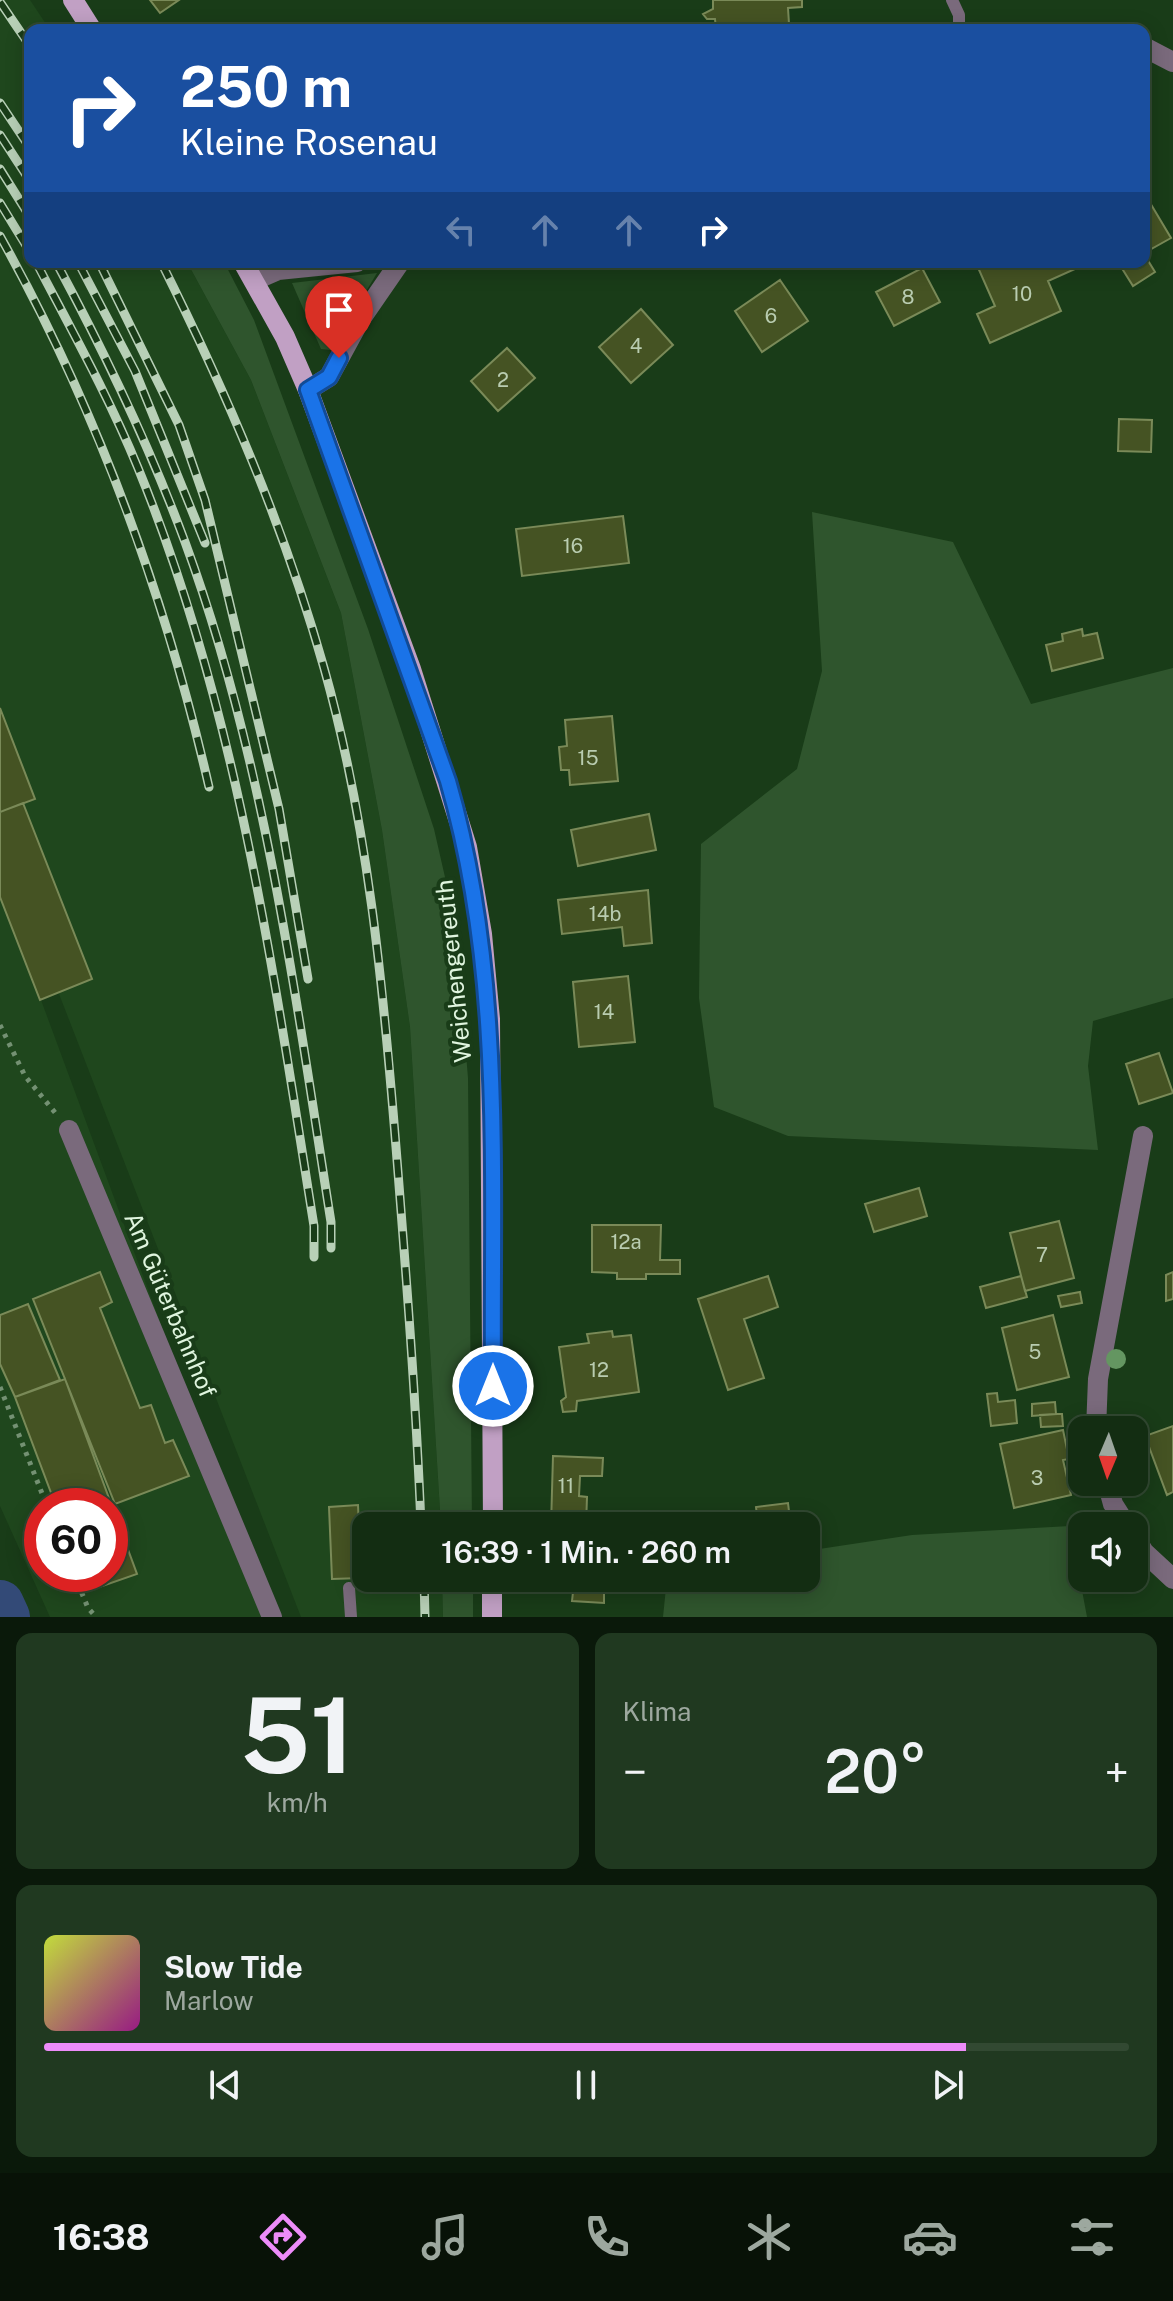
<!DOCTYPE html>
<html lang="de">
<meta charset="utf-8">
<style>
body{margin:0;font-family:"Public Sans",sans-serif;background:#203920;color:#f1f3f6;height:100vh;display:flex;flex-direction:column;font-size:30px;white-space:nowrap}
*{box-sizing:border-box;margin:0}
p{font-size:26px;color:#9da89f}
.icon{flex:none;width:44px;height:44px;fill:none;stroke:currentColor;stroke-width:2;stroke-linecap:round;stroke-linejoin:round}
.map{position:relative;height:1617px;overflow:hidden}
.details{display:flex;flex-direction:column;gap:16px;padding:16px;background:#0a190a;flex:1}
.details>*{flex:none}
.banner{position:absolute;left:24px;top:24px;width:1126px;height:244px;border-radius:16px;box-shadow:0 4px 20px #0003,0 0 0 2px #324932;background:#1a4fa0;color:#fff;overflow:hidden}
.needle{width:52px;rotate:182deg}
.fabs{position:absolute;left:1068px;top:1416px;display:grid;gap:16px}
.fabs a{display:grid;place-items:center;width:80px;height:80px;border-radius:16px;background:#132d12;box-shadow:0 4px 20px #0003,0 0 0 2px #324932;font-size:40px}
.speed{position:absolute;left:24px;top:1488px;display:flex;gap:16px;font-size:40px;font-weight:700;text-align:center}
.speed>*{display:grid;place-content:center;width:104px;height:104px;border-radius:50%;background:#132d12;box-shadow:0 4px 20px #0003,0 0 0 2px #324932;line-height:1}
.speed .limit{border:12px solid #d22;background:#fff;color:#111}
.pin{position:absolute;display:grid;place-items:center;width:68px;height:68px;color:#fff;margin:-82px -34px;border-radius:50% 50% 50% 0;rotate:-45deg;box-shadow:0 0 8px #0007}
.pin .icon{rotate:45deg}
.me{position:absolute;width:88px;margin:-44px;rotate:0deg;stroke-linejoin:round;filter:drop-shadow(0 0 6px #0008)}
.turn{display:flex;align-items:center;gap:28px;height:168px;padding:0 24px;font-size:36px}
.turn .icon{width:104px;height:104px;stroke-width:2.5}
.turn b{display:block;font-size:56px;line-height:68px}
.lanes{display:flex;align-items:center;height:76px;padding:0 24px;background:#0003;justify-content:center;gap:40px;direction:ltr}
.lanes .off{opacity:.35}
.big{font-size:60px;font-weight:600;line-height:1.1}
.details .widget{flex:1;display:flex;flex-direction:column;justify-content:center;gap:12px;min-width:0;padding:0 28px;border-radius:16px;background:#203920}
.details .dial{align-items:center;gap:0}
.dial b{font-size:104px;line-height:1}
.song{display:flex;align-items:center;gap:24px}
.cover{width:96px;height:96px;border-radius:12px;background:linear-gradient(135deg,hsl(70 70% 55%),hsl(310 70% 35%))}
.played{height:8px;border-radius:4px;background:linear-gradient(90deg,#ed8cf9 85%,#324932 85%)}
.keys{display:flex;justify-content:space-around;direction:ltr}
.heat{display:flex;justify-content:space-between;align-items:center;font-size:44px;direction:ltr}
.details .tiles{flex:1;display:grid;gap:16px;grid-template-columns:1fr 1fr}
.widget:last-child{grid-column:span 2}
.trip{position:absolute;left:352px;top:1512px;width:468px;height:80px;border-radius:16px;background:#132d12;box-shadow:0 4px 20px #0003,0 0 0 2px #324932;font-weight:600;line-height:80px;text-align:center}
.dock{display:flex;height:128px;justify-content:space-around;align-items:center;background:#081207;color:#9da89f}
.dock .icon{width:56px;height:56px}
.dock .active{color:#ed8cf9}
.dock b{font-size:36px;color:#f1f3f6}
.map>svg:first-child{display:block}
.built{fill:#1f471d;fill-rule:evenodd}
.green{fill:#2f552d}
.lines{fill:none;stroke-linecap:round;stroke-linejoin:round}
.river{stroke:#334a77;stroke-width:48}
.building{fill:#455323;stroke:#7a8a58;stroke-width:2}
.path{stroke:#749173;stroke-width:5;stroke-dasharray:4 6;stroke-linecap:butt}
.service{stroke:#7a6a7c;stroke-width:12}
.minor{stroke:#7a6a7c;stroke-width:20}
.primary{stroke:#c1a0c4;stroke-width:20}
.rail-casing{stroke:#b8d0b7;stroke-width:9}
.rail{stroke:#193c18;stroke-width:6;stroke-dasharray:18;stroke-linecap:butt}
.tree{fill:#649661}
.route-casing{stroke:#114b97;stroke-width:20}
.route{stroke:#1a73e8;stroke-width:14}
.labels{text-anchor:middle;stroke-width:8;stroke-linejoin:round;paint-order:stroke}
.number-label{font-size:20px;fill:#b9ccb0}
.street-label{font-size:24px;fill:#e0f5df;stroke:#193c18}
</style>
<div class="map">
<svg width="1173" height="1617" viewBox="0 0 1173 1617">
<rect width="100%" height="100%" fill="#193c18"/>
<path class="built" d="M0,0H30L50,30H30V262H187L251,380L341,613L382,830L410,1027L441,1526H366V1578H442L443,1617H301L0,842Z
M0,889L269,1617H50L0,1506ZM42,1506H110V1574H42Z"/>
<path class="green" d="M187,262H224L254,320L368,629L434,829L455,921L468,1078L472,1526H441L410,1027L382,830L341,613L251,380Z
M377,273L331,350L321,349L292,283Z
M812,512L953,542L1031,704L1173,668V998L1093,1021L1088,1066L1098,1150L788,1136L714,1107L699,998L701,844L797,769L822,671Z
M1070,1526L1087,1617H663L667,1578H806V1551L912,1535Z
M442,1578H473V1617H443Z"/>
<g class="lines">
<path class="river" d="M0,1604L6,1617"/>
</g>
<path class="building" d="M150,0H179L160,13Z
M713,0H802V7L788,8L789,24L758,26V30H716L715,19H707L703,14L713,9Z
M1149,201L1171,238L1144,253V204Z
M1144,254L1155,272L1133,286L1118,262H1144Z
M1072,262L1075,269L1048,281L1061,311L990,343L977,314L995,306L976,263Z
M922,268L940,302L894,326L876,292Z
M780,280L808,321L762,352L735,311Z
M641,309L673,345L631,383L599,347Z
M507,348L535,378L498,411L471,381Z
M1119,419L1152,420L1151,452L1118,451Z
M623,516L629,563L522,576L516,529Z
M1082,629L1083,636L1097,633L1103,658L1052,671L1046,645L1063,641L1062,634Z
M0,708L35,799L0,812Z
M612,716L618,781L570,785L569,770H561L559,747L567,746L565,720Z
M23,803L92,979L40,1000L0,897V812Z
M649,814L656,850L578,866L571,830Z
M648,890L652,943L624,946L622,927L562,934L558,900Z
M628,976L635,1042L579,1047L573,982Z
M1159,1053L1173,1093L1139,1104L1126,1064Z
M919,1188L927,1216L874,1232L865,1204Z
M1059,1221L1074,1278L1025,1291L1010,1233Z
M592,1225H661L660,1260H680V1274H646V1279H617V1273L592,1272Z
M100,1272L112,1302L100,1308L140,1408L151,1405L165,1443L173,1440L189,1476L115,1504L33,1299Z
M1173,1272V1299L1166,1301V1275Z
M768,1276L778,1307L744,1319L764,1378L728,1390L698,1299Z
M1021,1276L1027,1297L986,1308L980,1287Z
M1080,1292L1082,1303L1061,1307L1058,1296Z
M28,1304L60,1380L15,1397L0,1364V1315Z
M1053,1315L1069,1377L1017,1390L1002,1328Z
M612,1331L613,1337L631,1335L639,1392L577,1401L576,1411L563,1412L561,1401L566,1397L559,1347L589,1343L587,1334Z
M65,1379L137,1574L88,1591L81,1574H110V1506H56L15,1397Z
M997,1393L998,1402L1015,1400L1017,1423L991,1426L987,1394Z
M1055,1402L1056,1414L1032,1416V1404Z
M1056,1414H1062L1063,1426L1041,1427L1040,1415Z
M1173,1426V1492L1167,1495L1145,1436Z
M1063,1430L1069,1459L1063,1460L1071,1495L1014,1508L1000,1444Z
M553,1456L603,1458L602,1476H580L579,1496L587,1497L586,1526H603H551Z
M788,1503L790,1520L758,1524L756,1507Z
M358,1505L361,1578L332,1579L329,1507Z
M550,1578H610V1593H604V1603L572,1601L573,1592H550Z"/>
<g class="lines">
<path class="path" d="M0,1025L25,1076L57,1115
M0,1387L47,1506
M74,1574L88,1608L96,1617"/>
<path class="service" d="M952,0L959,15V30
M349,1588L351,1617"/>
<path class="minor" d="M1144,47L1173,62
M255,280L278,270L357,262
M308,390L329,377L360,320L400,262
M69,1130L272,1617
M1096,1430L1098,1379L1143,1136
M1107,1482L1113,1504L1127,1526
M1134,1536L1144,1552L1173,1579"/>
<path class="primary" d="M73,0L92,30
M243,262L285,337L308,390L411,669L467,847L482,934L490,1019L493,1526
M492,1617V1578"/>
<g class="rail-casing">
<path id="rail" d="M0,2L30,46
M0,103L30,148
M0,135L30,181
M0,169L30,217
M0,203L30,252
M0,236C96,408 165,595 209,787
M36,262C71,329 109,397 138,468C237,709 273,970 314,1226V1257
M56,262C105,353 149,445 185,542C265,759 295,995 331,1222V1248
M78,262L135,371L205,543
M99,262L179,425L205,500L279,809L308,979
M161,262C227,394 284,526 324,668C368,824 383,986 396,1147C406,1273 416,1399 421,1526
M424,1578L425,1617"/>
</g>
<use href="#rail" class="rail"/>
</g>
<circle class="tree" cx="1116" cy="1359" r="10"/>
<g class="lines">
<g class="route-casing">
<path id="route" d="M339,358L329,377L308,390L448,781C505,977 491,1183 493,1386"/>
</g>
<use href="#route" class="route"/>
</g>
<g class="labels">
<g class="number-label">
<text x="1022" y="301">10</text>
<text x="908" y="304">8</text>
<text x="771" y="323">6</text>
<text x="636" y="353">4</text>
<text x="503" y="387">2</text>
<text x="573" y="553">16</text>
<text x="588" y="765">15</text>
<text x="605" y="921">14b</text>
<text x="604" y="1019">14</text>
<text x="626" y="1249">12a</text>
<text x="1042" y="1262">7</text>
<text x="1035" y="1359">5</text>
<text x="599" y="1377">12</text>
<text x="1037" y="1485">3</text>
<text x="566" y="1493">11</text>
</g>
<g class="street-label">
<text transform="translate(454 971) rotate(-96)" y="8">Weichengereuth</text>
<text transform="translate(170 1305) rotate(67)" y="8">Am Güterbahnhof</text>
</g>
</g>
</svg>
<div class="fabs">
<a><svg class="needle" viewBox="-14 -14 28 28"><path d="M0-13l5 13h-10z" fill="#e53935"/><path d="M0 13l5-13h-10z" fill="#9da89f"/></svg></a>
<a><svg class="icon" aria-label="sound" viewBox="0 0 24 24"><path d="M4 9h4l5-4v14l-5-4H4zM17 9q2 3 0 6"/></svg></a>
</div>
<div class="speed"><div class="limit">60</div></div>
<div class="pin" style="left:339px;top:358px;background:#d93025"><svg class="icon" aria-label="arrive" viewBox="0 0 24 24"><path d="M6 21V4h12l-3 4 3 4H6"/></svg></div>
<svg class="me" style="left:493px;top:1386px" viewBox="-20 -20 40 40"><circle r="17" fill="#1a73e8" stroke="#fff" stroke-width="3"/><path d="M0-11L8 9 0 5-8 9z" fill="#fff"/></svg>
<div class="trip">16:39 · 1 Min. · 260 m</div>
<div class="banner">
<div class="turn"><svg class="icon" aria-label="right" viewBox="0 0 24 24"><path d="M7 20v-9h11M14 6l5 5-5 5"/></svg><div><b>250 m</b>Kleine Rosenau</div></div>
<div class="lanes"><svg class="icon off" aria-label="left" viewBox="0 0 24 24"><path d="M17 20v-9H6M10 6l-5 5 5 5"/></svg><svg class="icon off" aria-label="ahead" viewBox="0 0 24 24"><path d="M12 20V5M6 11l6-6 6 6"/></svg><svg class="icon off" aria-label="ahead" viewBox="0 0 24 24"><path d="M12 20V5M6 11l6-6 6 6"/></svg><svg class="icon" aria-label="right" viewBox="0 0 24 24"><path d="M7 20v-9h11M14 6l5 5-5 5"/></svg></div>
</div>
</div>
<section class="details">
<div class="tiles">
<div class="widget dial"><b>51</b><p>km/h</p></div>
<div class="widget"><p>Klima</p>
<div class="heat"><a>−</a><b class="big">20°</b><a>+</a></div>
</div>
<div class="widget">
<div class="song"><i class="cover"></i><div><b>Slow Tide</b><p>Marlow</p></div></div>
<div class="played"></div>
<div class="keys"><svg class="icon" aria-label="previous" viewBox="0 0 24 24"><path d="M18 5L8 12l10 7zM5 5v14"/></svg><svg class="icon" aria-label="pause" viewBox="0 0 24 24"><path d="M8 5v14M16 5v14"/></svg><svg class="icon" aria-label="next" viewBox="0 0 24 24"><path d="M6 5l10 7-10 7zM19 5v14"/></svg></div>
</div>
</div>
</section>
<nav class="dock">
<b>16:38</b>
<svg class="icon active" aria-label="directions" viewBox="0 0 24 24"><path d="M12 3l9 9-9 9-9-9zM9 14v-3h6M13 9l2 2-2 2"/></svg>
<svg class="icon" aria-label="music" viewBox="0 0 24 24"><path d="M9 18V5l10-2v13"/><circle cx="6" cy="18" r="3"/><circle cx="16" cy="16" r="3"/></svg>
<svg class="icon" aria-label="phone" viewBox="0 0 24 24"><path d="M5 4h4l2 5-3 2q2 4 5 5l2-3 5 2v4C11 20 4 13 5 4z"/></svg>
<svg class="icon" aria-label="climate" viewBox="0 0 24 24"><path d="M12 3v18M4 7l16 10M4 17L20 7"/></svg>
<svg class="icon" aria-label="car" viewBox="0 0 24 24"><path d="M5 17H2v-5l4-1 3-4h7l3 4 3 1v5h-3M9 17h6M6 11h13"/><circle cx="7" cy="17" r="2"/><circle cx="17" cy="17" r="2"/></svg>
<svg class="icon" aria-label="filters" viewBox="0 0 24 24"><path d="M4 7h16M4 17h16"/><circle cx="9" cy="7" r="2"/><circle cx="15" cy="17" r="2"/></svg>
</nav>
